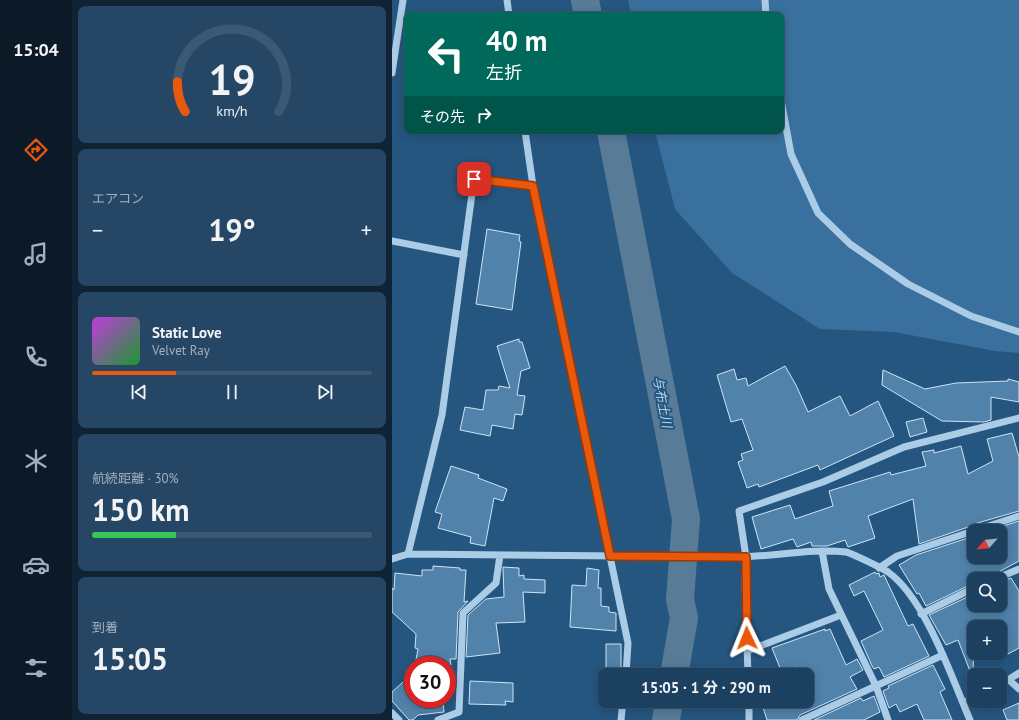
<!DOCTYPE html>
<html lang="ja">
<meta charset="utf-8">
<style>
body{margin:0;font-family:"PT Sans","Noto Sans JP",sans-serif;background:#254765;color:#f1f3f6;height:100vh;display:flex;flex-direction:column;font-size:15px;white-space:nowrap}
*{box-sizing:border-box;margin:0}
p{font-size:13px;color:#a0afbd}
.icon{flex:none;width:22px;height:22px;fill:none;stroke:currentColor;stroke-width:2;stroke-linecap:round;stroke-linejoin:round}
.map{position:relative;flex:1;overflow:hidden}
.details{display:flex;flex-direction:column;gap:6px;padding:6px;background:#0f2334;width:320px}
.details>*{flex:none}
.guide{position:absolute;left:12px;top:12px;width:380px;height:122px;border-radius:8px;box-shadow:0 2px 10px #0003,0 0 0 1px #3a5974;background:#00695c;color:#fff;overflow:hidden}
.needle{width:26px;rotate:243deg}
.buttons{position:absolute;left:575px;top:524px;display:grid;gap:8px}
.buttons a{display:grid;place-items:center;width:40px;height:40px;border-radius:8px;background:#1c405f;box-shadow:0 2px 10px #0003,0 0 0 1px #3a5974;font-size:20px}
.speed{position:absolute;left:12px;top:656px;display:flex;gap:8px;font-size:20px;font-weight:700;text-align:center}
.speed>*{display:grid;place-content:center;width:52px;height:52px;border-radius:50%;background:#1c405f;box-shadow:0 2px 10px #0003,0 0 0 1px #3a5974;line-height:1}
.speed .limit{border:6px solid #d22;background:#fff;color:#111}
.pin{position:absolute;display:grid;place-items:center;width:34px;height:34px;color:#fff;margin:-17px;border-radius:8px;box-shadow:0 2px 6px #0006}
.me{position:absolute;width:44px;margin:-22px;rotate:358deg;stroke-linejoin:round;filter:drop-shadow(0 0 3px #0008)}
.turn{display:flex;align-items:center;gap:14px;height:84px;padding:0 16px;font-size:18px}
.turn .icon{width:52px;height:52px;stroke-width:2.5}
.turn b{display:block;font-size:28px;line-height:34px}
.then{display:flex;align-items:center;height:38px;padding:0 16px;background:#0003;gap:8px;font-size:15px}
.big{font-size:30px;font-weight:700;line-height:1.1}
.details .tile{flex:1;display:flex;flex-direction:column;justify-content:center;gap:6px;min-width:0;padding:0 14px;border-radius:8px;background:#254765}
.details .dial{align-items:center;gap:0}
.dial svg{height:104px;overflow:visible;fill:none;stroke:#3a5974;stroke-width:7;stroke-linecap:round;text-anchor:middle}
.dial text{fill:#f1f3f6;stroke:none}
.song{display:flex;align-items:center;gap:12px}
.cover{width:48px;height:48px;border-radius:6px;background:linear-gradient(135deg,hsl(290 70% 55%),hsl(130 70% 35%))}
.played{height:4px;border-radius:2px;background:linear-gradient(90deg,#ea580c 30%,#3a5974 30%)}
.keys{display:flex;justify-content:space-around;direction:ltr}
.heat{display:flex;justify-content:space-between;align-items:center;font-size:22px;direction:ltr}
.charge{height:6px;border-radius:3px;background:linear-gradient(90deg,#34c759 30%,#3a5974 0)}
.trip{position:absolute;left:206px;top:668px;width:216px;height:40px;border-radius:8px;background:#1c405f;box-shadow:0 2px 10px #0003,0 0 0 1px #3a5974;font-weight:700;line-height:40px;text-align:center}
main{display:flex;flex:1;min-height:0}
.tab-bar{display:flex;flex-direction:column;width:72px;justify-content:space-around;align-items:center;background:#0b1a26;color:#a0afbd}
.tab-bar .icon{width:28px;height:28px}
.tab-bar .current{color:#ea580c}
.tab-bar b{font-size:18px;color:#f1f3f6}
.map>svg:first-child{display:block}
.green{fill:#39709d}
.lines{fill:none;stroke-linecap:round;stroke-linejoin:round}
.river{stroke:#587b98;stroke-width:28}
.building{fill:#5182aa;stroke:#cee4f5}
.minor{stroke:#abcce6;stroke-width:7}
.route-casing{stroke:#983908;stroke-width:10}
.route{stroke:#ea580c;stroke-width:7}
.labels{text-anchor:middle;stroke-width:4;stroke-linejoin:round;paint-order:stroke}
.water-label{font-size:13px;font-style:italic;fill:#b6d6ee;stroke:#25567f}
</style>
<main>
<nav class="tab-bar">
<b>15:04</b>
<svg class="icon current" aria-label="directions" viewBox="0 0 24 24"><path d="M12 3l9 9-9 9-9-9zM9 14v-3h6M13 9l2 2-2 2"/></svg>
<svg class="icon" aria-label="music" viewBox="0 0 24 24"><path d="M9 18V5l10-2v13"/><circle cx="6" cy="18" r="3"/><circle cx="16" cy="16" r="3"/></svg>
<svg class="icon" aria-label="phone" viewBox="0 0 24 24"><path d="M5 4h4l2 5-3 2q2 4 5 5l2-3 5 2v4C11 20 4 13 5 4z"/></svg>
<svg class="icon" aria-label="climate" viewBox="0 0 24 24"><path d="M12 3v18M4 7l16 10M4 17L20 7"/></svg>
<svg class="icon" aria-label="car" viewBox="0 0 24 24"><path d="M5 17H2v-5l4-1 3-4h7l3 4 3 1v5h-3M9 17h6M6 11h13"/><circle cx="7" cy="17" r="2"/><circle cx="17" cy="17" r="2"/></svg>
<svg class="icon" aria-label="filters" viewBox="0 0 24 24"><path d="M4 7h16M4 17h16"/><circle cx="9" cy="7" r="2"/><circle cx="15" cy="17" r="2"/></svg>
</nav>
<section class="details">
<div class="tile dial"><svg viewBox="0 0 100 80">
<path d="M14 69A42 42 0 1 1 86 69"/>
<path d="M14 69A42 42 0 0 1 8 46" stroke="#ea580c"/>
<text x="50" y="56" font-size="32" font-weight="700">19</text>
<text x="50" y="72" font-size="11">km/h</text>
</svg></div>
<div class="tile"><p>エアコン</p>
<div class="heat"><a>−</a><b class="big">19°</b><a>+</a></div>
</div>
<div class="tile">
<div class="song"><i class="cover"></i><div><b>Static Love</b><p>Velvet Ray</p></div></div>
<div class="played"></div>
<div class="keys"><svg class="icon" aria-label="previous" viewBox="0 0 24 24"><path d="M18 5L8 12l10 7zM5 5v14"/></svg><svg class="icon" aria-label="pause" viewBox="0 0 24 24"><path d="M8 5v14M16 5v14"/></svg><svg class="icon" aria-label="next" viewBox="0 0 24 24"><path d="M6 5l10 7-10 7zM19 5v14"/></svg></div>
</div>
<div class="tile"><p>航続距離 · 30%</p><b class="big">150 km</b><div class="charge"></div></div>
<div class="tile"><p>到着</p><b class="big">15:05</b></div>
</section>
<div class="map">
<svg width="627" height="720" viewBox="0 0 627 720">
<rect width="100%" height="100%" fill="#25567f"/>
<path class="green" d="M236,0H627V353L603,351L502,332L428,329L340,273L283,209L263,131H389V15H239Z"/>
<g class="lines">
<path class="river" d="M193,0L196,15
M219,131L294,519L288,599L292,618L282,675
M274,720L277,701"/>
</g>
<path class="building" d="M95,229L128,235L127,241L129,242L120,310L84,304Z
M127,339V342H130L138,368L129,371L125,395L133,396L130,415L123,414L121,429L100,425L98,436L68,430L73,407L91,410L94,390H106L107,386L118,388L105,346Z
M393,366L404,385L416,412L448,396L458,416L486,401L502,436L428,470L426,465L367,487L366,484L355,488L346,462L351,460L349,454L361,450L350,419L339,422L325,375L342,369L345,380L354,378L356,386Z
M491,370L533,389L564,383L616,381V379L627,382V402L599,397V420L592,422L550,421L490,385Z
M531,418L535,432L518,437L514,422Z
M620,433L627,457V511L582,524V525L527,544L521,499L476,516L483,538L456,547L453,540L435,546H420L419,542L405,547L401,539L369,549L360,517L398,505L403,519L441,506L437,491L498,472L499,475L534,466L530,452L542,450V453L569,446L576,474L601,461L595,439Z
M59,466L87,475L86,478L115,489L111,501L102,498L93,546L78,543L79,537L46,528L50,514L43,512Z
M627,521V561L601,575L598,579H582V583L534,606L527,593L525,594L507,565L524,555L582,536V557H608V527Z
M41,566L68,568V570H74L72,602L76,601L66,612L64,659H58L59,665H23L26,649L23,648L24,634L0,612V588L2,590L3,573L30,576V570H41Z
M111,567L127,568V576L132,575V579L153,580V593L131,592L133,622L104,623L108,653L74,657L76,615L94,599L112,597Z
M195,568L207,570L206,588H209V606L217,607V612L224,613V631L178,627L180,585L194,586Z
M483,572L484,574L487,573L488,577L492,575L516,626L521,624L537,656L492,677L487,667L482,669L480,666L469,641L491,630L472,591L462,596L457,585Z
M619,578L627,591V648L616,654L614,651L608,653V627H582L581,679L566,640L554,645L537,615L582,594V605H608V582Z
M433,629V631L438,629L454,665L465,659L471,670L458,677L465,689L408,715L405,720H375L369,701H415V675H409L405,667L390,673L380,648Z
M214,644H229V669H214Z
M541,665L553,689L548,692L560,720H532L525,704L508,712L504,704L497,708L491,691L497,688L496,686Z
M21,673V699H51L52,712L26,715L21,720H17L0,701V692Z
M78,681L121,683V702L113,701L114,705L77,704Z
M482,696L488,712L472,720H422L469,698L471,701Z
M627,703V720H615L611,710Z"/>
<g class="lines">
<path class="minor" d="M115,0L117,15
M373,0L374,15
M0,73L11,0
M389,100L399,154L426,213L458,244L516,284L579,316L627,332
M133,131L141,186L236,643L234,675
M0,241L72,255
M430,551L437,589L484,686L496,720
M16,554L50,415L82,179L141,186
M0,559L16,554C126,555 236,556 345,557C381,557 418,548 454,552C459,553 490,568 496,572C533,598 560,678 578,720
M487,568L505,556L627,516
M603,579L627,569
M529,614L582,588
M355,651L449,615
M356,675L353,583L354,557L347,511L431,482L512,447L627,418
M617,680L627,689
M608,685L627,673
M357,701V720
M571,703L582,698
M0,713L7,720
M46,720L67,712L71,613L104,583L108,555
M229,720L231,701
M410,720L551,655"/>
</g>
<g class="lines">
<g class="route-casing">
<path id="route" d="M82,179L141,186L218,556L354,557L355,638"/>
</g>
<use href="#route" class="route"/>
</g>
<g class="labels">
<g class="water-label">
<text transform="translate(271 402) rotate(79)" y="5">与布土川</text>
</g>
</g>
</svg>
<div class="buttons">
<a><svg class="needle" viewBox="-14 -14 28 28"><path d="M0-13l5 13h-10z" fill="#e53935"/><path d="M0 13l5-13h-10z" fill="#a0afbd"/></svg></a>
<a><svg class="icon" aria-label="search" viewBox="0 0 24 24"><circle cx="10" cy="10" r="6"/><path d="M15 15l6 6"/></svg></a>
<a>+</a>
<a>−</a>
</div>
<div class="speed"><div class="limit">30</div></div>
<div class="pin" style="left:82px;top:179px;background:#d93025"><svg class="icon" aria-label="arrive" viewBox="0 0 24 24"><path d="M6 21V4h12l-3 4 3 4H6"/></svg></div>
<svg class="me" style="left:355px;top:638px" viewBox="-20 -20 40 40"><path d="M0-17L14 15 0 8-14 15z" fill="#ea580c" stroke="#fff" stroke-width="4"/></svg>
<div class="trip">15:05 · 1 分 · 290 m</div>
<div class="guide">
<div class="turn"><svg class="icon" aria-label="left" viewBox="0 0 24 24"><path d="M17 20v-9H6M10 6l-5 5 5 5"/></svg><div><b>40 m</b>左折</div></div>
<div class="then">その先<svg class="icon" aria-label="right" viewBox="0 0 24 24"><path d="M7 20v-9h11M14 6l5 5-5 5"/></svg></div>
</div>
</div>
</main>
